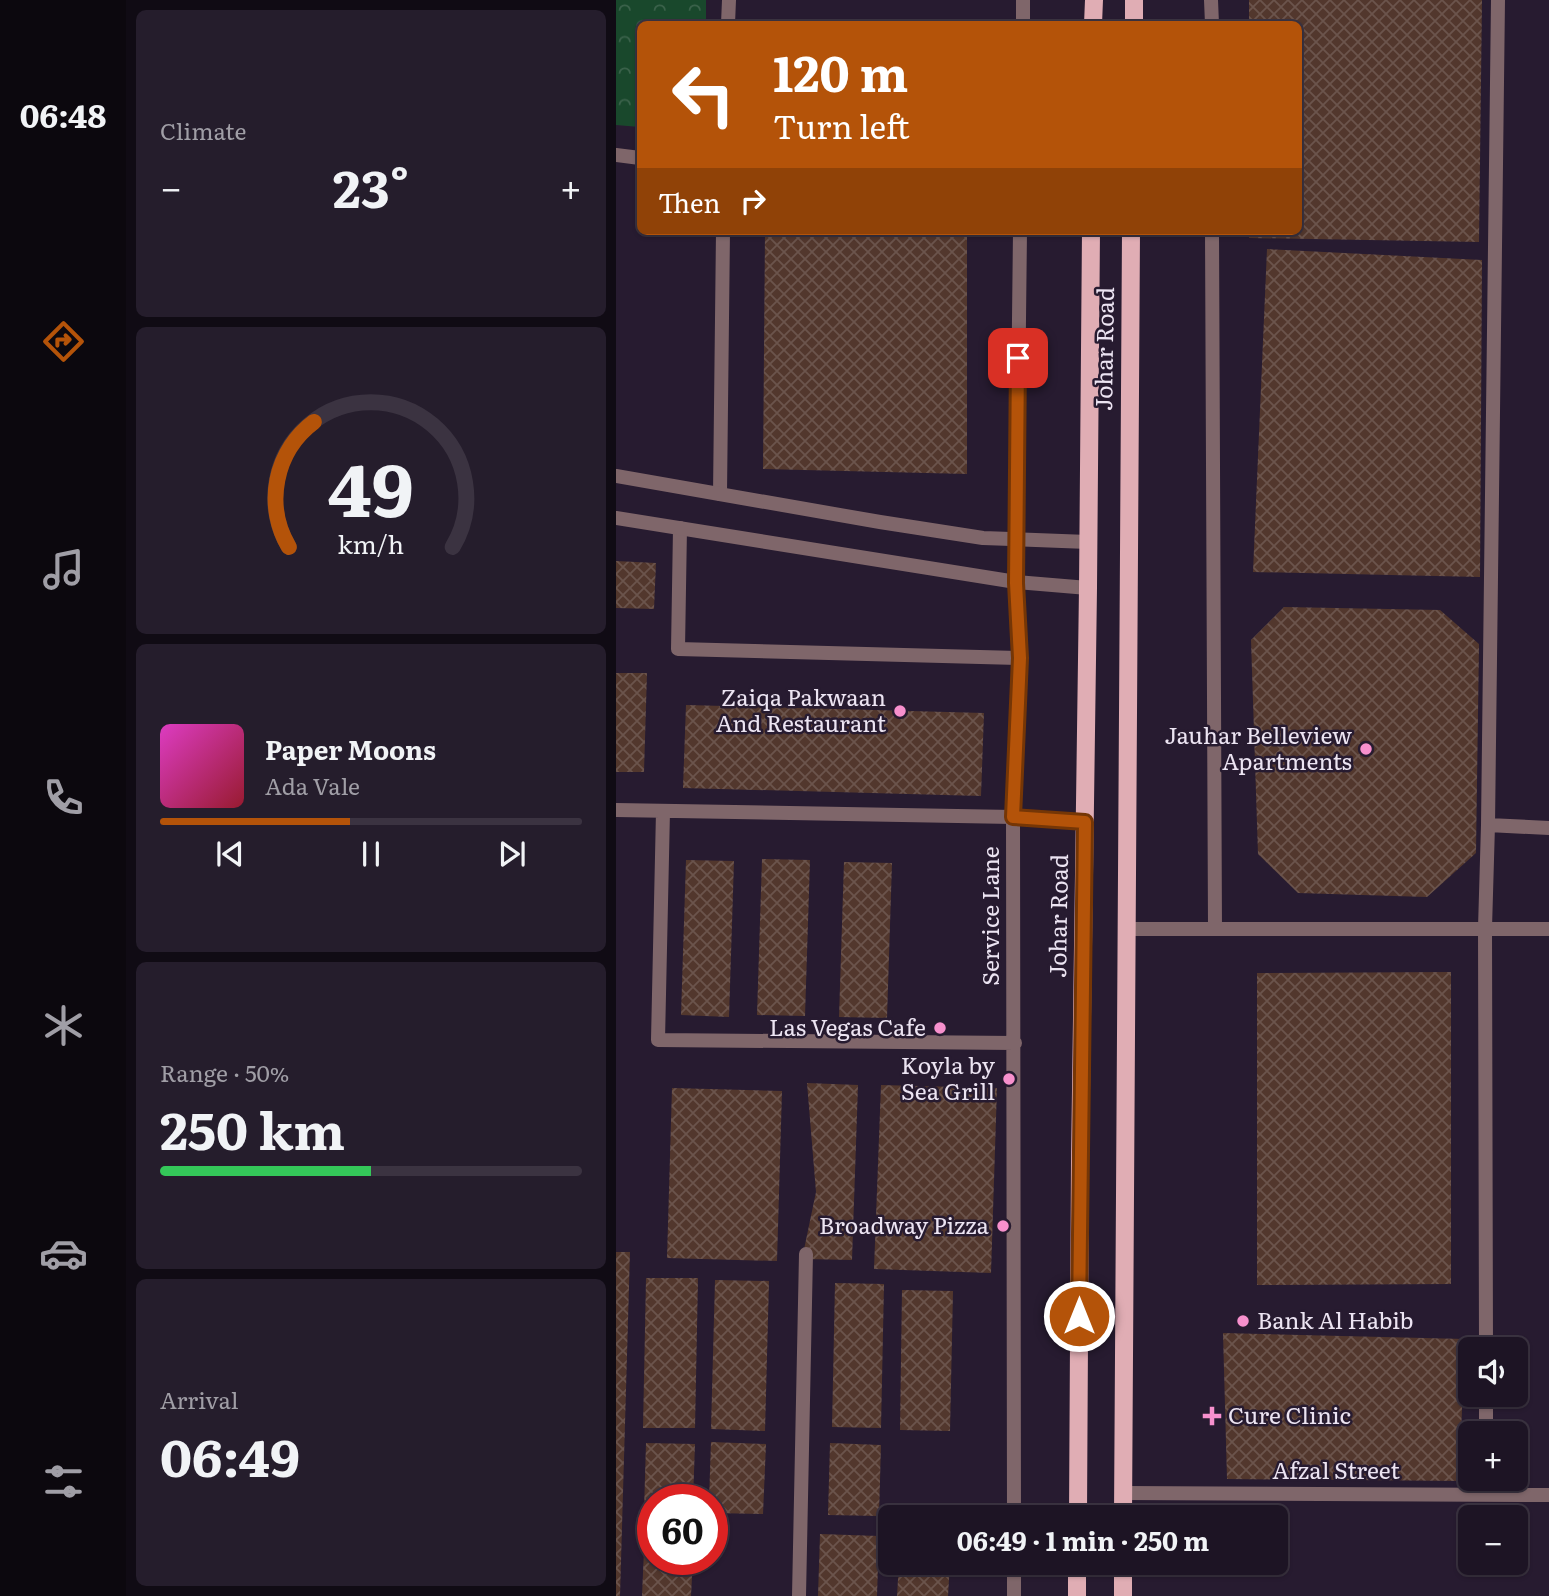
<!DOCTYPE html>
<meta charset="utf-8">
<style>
body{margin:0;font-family:Literata,serif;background:#251d2c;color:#f1f3f6;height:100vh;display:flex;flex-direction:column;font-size:26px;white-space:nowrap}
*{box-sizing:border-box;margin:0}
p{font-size:23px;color:#a09ea6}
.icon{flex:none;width:38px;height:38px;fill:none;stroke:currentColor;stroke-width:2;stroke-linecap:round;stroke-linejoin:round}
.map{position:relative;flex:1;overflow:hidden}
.sheet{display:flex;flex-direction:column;gap:10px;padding:10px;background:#100b14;width:490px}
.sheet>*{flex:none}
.banner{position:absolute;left:21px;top:21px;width:665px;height:214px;border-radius:10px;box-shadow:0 2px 5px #0004,0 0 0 2px #3b3341;background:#b45309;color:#fff;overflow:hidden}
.fabs{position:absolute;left:842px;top:1337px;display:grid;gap:14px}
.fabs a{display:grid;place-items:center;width:70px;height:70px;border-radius:10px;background:#1d1424;box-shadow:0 2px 5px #0004,0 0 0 2px #3b3341;font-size:35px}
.speed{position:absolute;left:21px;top:1484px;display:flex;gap:14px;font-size:35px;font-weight:700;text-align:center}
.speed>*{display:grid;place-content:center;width:91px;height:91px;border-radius:50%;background:#1d1424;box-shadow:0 2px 5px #0004,0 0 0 2px #3b3341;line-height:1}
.speed .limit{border:10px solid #d22;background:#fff;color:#111}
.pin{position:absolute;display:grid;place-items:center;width:60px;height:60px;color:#fff;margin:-30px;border-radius:14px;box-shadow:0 4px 10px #0006}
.me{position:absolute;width:77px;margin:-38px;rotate:0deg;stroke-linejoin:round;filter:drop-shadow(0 0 5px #0008)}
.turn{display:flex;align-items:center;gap:24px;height:147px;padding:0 21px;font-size:32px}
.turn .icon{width:91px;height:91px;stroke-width:2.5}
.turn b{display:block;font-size:49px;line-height:60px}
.then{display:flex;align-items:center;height:66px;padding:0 21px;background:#0003;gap:14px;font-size:26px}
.big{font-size:52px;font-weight:700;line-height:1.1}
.sheet .card{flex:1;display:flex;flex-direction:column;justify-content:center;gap:10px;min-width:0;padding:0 24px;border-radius:10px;background:#251d2c}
.sheet .dial{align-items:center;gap:0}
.dial svg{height:182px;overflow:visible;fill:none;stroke:#3b3341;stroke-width:7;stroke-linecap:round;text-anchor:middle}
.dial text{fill:#f1f3f6;stroke:none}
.song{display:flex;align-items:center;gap:21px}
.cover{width:84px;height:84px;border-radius:10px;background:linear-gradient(135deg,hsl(310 70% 55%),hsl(350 70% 35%))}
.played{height:7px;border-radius:4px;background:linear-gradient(90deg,#b45309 45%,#3b3341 45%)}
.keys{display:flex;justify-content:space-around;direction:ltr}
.heat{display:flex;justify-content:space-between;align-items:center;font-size:38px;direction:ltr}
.charge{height:10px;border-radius:5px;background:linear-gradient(90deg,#34c759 50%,#3b3341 0)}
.trip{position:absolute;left:262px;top:1505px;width:410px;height:70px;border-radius:10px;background:#1d1424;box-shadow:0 2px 5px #0004,0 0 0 2px #3b3341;font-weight:700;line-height:70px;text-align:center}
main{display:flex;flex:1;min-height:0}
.menu{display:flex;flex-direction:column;width:126px;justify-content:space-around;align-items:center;background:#0c080e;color:#a09ea6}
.menu .icon{width:49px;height:49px}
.menu .on{color:#b45309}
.menu b{font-size:32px;color:#f1f3f6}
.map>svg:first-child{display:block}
.park{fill:url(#park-crowns)}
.building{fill:url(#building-cross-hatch)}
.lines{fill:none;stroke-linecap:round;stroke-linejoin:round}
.service{stroke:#7f666a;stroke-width:14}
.minor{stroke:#7f666a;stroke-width:14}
.tertiary{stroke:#7f666a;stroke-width:14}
.primary{stroke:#e0adb4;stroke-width:18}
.route-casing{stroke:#753606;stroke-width:18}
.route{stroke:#b45309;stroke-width:12}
.poi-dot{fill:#f790cd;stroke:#271b30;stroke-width:2.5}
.labels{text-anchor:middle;stroke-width:5;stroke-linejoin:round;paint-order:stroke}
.street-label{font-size:23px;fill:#ece4f2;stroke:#271b30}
.poi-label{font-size:23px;fill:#ece4f2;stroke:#271b30;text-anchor:end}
</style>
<main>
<nav class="menu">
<b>06:48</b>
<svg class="icon on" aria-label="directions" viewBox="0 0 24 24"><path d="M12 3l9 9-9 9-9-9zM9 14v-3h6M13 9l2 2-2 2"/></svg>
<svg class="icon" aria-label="music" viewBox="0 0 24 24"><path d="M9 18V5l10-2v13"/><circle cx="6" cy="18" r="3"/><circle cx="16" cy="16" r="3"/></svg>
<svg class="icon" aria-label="phone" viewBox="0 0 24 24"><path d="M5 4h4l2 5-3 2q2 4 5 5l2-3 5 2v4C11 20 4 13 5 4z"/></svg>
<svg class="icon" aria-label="climate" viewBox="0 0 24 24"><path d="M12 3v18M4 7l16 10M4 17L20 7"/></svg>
<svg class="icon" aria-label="car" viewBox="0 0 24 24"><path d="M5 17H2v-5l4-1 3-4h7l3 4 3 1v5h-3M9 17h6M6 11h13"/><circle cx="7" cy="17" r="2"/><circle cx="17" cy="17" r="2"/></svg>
<svg class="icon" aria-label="filters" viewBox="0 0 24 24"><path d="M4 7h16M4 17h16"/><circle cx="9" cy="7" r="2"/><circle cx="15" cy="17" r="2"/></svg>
</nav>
<section class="sheet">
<div class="card"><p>Climate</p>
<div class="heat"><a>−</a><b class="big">23°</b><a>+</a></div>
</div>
<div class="card dial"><svg viewBox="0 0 100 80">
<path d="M14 69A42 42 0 1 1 86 69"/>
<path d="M14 69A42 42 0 0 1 25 14" stroke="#b45309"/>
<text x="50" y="56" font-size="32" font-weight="700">49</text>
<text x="50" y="72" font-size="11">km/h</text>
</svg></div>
<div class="card">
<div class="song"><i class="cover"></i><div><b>Paper Moons</b><p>Ada Vale</p></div></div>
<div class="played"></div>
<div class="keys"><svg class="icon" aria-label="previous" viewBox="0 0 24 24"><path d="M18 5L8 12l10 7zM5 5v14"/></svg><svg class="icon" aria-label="pause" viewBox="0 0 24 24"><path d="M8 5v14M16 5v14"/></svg><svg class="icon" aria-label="next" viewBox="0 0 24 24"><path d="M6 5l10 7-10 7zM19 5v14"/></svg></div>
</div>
<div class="card"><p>Range · 50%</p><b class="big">250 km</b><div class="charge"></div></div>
<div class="card"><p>Arrival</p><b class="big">06:49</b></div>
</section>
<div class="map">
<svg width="933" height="1596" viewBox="0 0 933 1596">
<defs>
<pattern id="park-crowns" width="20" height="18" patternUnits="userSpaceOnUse" patternTransform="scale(1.75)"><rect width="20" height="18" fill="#19482c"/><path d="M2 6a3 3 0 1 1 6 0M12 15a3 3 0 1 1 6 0" fill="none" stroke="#3b624b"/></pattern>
<pattern id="building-cross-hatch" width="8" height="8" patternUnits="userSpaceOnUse" patternTransform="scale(1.75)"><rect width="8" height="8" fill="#52372d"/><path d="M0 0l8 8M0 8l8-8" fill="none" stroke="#6b544c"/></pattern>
</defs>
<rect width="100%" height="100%" fill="#271b30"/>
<path class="park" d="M0,0H90V24H24V127L0,125Z"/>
<path class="building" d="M633,0H866L863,242L633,238V231H682V24H633Z
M149,231H351V474L147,469Z
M651,249L866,260L864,577L637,572Z
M0,561L40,563L38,609L0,608Z
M668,607L824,610L863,644L860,853L811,897L682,893L642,854L635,640Z
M0,673H31L28,772H0Z
M70,705L368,713L365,796L67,788Z
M146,859L194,860L189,1016L141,1015Z
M70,860L118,861L113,1017L65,1015Z
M228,862L276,863L271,1018L223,1017Z
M835,972V1284L641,1285V973Z
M191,1083L242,1085L236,1260L186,1259L200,1192Z
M265,1085L381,1088L375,1273L258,1269Z
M56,1088L166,1091L161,1261L51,1258Z
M0,1252H14L4,1596H0Z
M30,1278H82L79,1428H27Z
M99,1280L153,1281L149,1431L95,1429Z
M219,1283L268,1284L265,1428L216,1427Z
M286,1290L337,1291L334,1431L284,1430Z
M607,1333L849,1339L843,1481L611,1479Z
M95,1442L150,1444L147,1514L96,1513V1500H93Z
M30,1443L79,1444L77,1500H37V1511L28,1510Z
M214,1443L265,1445L263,1516L212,1515Z
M29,1526H37V1559H77L75,1596H26Z
M204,1534L263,1536L261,1596H202Z
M283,1563H334L332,1596H281Z"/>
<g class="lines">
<path class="service" d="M595,0L596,24
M596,231L599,929
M64,528L62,649L404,658"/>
<path class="minor" d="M112,24L113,0
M407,24V0
M0,155L24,158
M104,494L107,231
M0,810L397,817L469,822
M47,811L42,1040L399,1043
M872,825L933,828
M511,929H933
M870,1349L869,928L872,825L882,0
M870,1395V1433
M508,1493L933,1495
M398,1517L397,817L404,658L400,582L404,231
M183,1596L190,1254
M398,1596V1563"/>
<path class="tertiary" d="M0,476L264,522L367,538L472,542
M0,518L400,582L472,588"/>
<path class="primary" d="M477,24L478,0
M518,24V0
M462,1517L464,1162L472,588L475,231
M507,1517L515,231
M461,1596V1563
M507,1596V1563"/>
</g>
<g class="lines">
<g class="route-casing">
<path id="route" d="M402,358L400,583L404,658L397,817L469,822L463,1316"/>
</g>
<use href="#route" class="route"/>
</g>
<g class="poi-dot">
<circle cx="284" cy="711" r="7"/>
<circle cx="750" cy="749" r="7"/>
<circle cx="324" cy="1028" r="7"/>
<circle cx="393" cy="1079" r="7"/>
<circle cx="387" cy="1226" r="7"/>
<circle cx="627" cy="1321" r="7"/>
<path d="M592.5 1405.5h7v7h7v7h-7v7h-7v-7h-7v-7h7z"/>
</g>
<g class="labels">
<g class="street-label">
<text transform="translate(489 349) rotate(-89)" y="8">Johar Road</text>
<text transform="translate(375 916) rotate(-90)" y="8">Service Lane</text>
<text transform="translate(443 916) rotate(-89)" y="8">Johar Road</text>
<text x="720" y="1479">Afzal Street</text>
</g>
<g class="poi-label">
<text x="270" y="706">Zaiqa Pakwaan<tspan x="270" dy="26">And Restaurant</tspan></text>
<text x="736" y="744">Jauhar Belleview<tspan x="736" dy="26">Apartments</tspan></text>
<text x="310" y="1036">Las Vegas Cafe</text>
<text x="379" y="1074">Koyla by<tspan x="379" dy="26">Sea Grill</tspan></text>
<text x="373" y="1234">Broadway Pizza</text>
<text x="641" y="1329" text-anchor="start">Bank Al Habib</text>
<text x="612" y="1424" text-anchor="start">Cure Clinic</text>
</g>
</g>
</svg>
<div class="fabs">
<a><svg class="icon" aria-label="sound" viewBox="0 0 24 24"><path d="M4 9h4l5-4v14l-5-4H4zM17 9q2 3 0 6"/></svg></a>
<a>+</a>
<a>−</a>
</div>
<div class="speed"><div class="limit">60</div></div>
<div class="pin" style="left:402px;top:358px;background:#d93025"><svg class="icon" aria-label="arrive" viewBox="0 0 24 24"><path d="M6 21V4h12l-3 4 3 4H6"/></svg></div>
<svg class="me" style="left:463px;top:1316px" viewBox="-20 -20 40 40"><circle r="17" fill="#b45309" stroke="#fff" stroke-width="3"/><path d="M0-11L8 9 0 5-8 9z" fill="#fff"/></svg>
<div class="trip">06:49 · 1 min · 250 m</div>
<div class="banner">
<div class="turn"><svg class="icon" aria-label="left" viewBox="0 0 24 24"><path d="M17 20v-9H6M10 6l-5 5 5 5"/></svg><div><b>120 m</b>Turn left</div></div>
<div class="then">Then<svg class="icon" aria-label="right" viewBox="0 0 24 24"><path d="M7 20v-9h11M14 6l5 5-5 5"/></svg></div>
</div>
</div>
</main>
